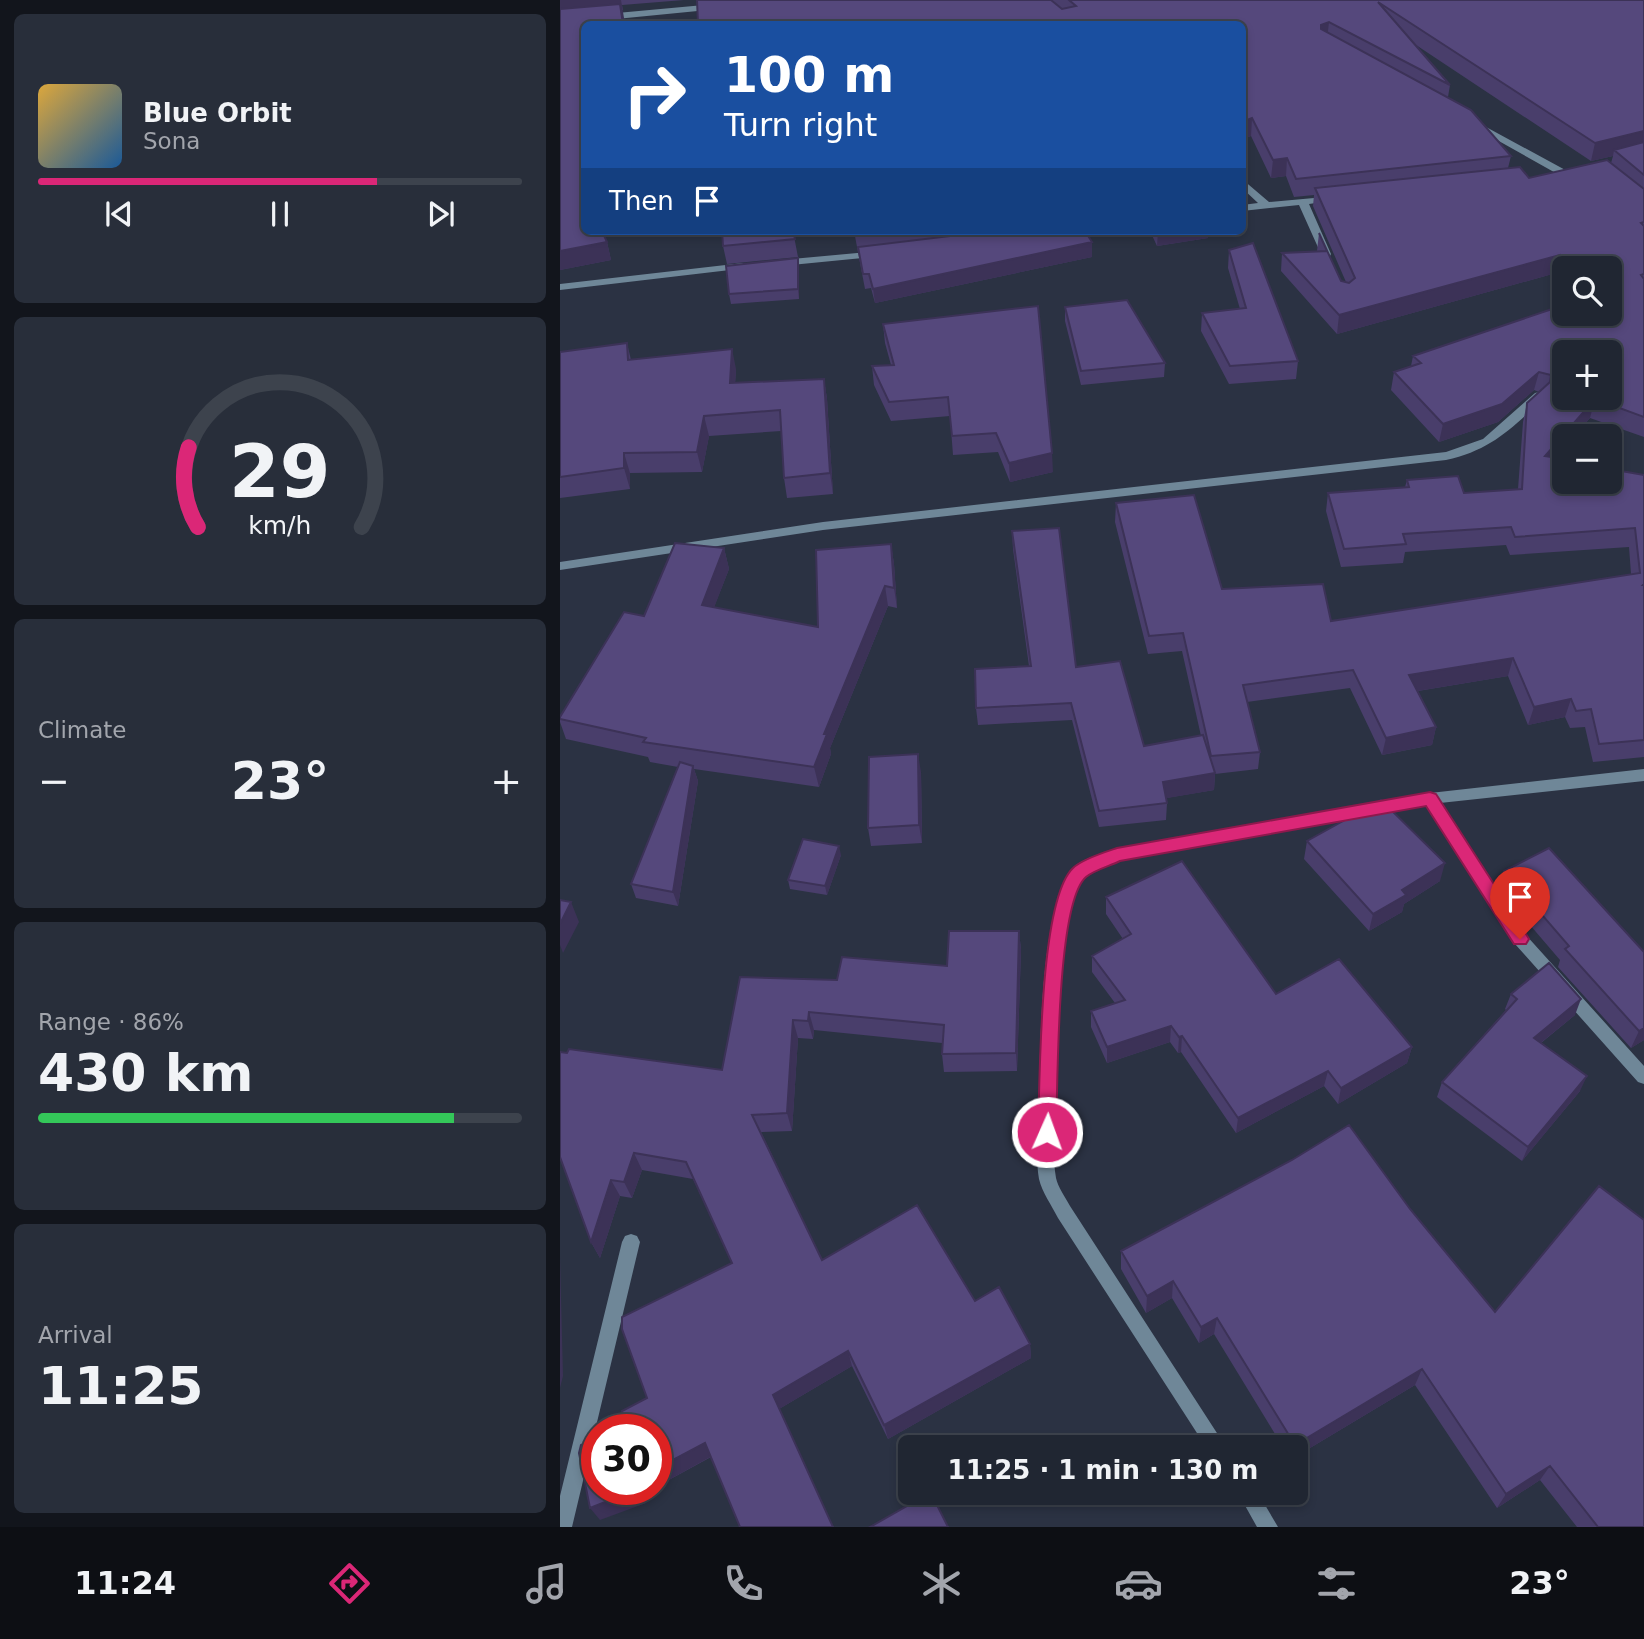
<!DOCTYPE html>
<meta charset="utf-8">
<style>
body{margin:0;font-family:"DejaVu Sans",sans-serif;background:#282e3a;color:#f1f3f6;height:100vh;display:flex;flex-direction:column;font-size:26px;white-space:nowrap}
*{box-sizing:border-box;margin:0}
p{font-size:23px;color:#a2a5ac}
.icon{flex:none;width:38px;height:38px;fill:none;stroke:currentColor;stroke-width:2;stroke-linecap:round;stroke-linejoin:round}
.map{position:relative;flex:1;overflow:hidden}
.sheet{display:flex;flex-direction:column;gap:14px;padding:14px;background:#12151c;width:560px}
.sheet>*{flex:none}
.hud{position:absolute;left:21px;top:21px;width:665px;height:214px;border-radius:10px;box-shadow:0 4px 10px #0003,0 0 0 2px #3d434d;background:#1a4fa0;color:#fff;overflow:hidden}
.buttons{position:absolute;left:992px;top:256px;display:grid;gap:14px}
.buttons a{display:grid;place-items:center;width:70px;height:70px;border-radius:10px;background:#202632;box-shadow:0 4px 10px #0003,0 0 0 2px #3d434d;font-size:35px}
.speed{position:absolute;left:21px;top:1414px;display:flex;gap:14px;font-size:35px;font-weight:700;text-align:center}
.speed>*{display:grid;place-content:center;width:91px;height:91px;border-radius:50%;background:#202632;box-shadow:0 4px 10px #0003,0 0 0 2px #3d434d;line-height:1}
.speed .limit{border:10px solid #d22;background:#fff;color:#111}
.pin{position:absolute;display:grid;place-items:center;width:60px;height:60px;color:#fff;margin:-72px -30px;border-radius:50% 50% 50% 0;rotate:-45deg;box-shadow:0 0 7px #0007}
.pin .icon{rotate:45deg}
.me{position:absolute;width:77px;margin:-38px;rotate:2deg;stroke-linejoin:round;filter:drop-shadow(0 0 5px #0008)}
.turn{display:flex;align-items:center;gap:24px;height:147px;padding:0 28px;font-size:32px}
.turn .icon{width:91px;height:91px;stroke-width:2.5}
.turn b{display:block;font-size:49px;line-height:60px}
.then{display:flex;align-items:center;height:66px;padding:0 28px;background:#0003;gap:14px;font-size:26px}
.big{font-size:52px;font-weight:700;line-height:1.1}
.sheet .card{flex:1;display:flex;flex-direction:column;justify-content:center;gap:10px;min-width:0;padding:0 24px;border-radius:10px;background:#282e3a}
.sheet .dial{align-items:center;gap:0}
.dial svg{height:182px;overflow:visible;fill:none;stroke:#3d434d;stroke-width:7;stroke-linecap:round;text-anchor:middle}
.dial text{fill:#f1f3f6;stroke:none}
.song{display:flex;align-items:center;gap:21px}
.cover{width:84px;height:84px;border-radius:10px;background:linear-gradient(135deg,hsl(40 70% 55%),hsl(210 70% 35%))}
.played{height:7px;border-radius:4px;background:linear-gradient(90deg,#db2777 70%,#3d434d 70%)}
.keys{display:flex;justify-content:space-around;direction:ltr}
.heat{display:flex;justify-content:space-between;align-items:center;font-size:38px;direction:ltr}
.charge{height:10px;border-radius:5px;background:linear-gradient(90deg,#34c759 86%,#3d434d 0)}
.trip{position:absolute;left:338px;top:1435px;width:410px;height:70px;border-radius:10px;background:#202632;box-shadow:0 4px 10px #0003,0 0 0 2px #3d434d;font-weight:700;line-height:70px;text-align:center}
.tab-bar{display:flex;height:112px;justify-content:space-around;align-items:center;background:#0d0f14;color:#a2a5ac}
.tab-bar .icon{width:49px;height:49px}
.tab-bar .on{color:#db2777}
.tab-bar b{font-size:32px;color:#f1f3f6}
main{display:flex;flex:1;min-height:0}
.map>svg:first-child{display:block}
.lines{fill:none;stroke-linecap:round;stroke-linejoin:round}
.minor{fill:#6f8798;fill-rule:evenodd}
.wall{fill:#493e6b;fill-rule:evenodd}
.shaded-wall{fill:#3c3257}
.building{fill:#55487c;stroke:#3c3257;stroke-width:2;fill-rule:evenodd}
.route{fill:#db2777;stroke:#8e194d;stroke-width:2}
</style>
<main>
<section class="sheet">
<div class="card">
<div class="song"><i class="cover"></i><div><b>Blue Orbit</b><p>Sona</p></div></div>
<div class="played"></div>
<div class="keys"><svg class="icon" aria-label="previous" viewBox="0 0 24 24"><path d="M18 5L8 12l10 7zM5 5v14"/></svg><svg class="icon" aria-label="pause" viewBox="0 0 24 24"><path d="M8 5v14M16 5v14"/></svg><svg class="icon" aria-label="next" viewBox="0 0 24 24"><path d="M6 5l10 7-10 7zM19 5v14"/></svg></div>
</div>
<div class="card dial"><svg viewBox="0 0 100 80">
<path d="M14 69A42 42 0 1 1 86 69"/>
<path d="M14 69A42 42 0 0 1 10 34" stroke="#db2777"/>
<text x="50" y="56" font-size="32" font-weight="700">29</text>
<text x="50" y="72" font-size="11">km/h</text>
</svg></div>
<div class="card"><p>Climate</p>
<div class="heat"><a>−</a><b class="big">23°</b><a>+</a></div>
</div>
<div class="card"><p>Range · 86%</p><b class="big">430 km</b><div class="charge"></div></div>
<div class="card"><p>Arrival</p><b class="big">11:25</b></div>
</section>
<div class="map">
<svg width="1084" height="1527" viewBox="0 0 1084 1527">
<rect width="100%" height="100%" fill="#2b3243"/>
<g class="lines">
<path class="minor" d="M155,4L158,5V9L46,20L42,17L46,14Z
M915,121L1009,172L1010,174L1001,176L912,126L910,124Z
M682,179L709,202L776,196V200L749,204L771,254L770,256L766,257L761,254L739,205L682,211V205L698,203L682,188Z
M319,251L324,254L323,256L221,266L216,263L221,260Z
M183,263L188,266L187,268L0,290V284Z
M979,392L985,396L983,399C951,429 931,450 886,460L263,530L0,570V562L263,522L886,452L923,439L975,393Z
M1084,769V781L880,803L965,934L1084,1066V1084L1078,1082L955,944L866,805L559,861C547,865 529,869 522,880C493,925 496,1053 495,1108C495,1131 492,1155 496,1178C498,1187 505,1197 510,1206L666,1447H646L498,1218C492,1206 482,1192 479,1179C475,1155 478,1129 479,1104C480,1052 480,906 513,868C522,858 544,853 557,849L870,793Z
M71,1234L77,1236L80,1242L12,1527H0V1496L62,1242L65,1236Z
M678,1493H698L718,1527H697Z"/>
</g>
<path class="wall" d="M0,0H124L62,5L63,10H62L24,231L47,242L51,260L0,270Z
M137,0H1084V437L1030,418L1014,436H1004V446L995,457L1084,475V757L1033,762L1025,727L1010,728L1005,717L968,725L948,676L858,691L876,727L872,745L822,755L790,688L687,702L700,752L698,769L655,774L654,790L606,798L607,803L606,820L539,827L512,720L418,725L416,708L469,666L453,549L452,531L516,667L584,746L641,736L622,651L588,654L555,522L556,503L662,589L771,621L1071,574L1069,547L950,555L946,545L845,552L843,563L781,567L766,511L768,493L845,487L847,480L904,493L958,489L963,422L967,403L979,392L974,390L938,422L879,442L831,390L834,372L851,366L853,356L1050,313L1004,268V302L996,273L777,334L721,271L722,253L757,251L759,233L781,281L786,282L753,206L754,195L734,197L726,176L711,178L691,136L682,139V24ZM856,45L1031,161L1053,156L1051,163L969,178L948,168L951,156L888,97L890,85Z
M233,231L238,257L167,264L163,246Z
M294,231H525L532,257L315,303L311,288L305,289Z
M590,231H648V238L597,246Z
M669,250L738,361L736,379L669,384L641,331L642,313L680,309L668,268Z
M239,268V299L171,304L169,294Z
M505,307L605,363L604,377L521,385L505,321Z
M323,324L493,472L450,482L438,452L393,455L390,416L331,421L314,385L312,366L331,365L325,343Z
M67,343L71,360L176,369L175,383L264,379L267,399L273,494L227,498L224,478L221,431L149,436L142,472L70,473V489L0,498V352Z
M331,544L334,564L337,608L328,606L270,748L271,754L259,787L134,769L138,781L118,906L76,898L71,884L118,767L90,762L88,757L6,739L0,722V717L84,616L164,548L169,569L154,607L258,627Z
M361,772L362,843L311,846L308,828Z
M747,841L880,881L844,904L842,912L809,931L744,859Z
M281,855L267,895L230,889L228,880Z
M944,871L1084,952V1040L1071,1048L998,967L1000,960L939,889Z
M546,897L716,994L852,1047L847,1063L778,1104L764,1086L676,1133L621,1052L618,1053L610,1042L547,1063L531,1027V1011L555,1003L532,972V956L563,939L546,914Z
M459,931L461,950L457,1071L384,1072L382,1054V1043L254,1030L253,1039L238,1038L232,1131L201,1132L262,1260L415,1301L470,1344L471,1358L328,1439L292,1366L219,1409L151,1457L96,1487V1430L68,1427L172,1263L133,1179L82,1170L72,1198L60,1196L40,1258L31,1242L7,1053L162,1070L277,980L387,966Z
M951,994L1015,1015L981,1043L1020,1091L962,1161L877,1097L882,1082L946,1010L945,1009Z
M732,1160L1084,1527H1017L980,1480L937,1508L855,1385L735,1457V1447H723L654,1334L639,1343L612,1298L586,1313L561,1269V1251Z"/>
<path class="shaded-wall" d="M0,0H61L65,24L0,18Z
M769,22L767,40L760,43L761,25Z
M692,118L691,136L682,139V122Z
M1084,131V148L1054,150L1053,156L1031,161L1035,143Z
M727,158L726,176L711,178L713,160Z
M598,231H648V238L597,246Z
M47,242L51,260L0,270V251Z
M532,242V257L315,303L313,289Z
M1000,255L996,273L777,334L779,315Z
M238,258L239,268V299L238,289Z
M172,349L176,369L174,403L170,383Z
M979,372L974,390L938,422L879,442L883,424Z
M264,379L267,399L273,494L270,473Z
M1035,399L1030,418L1014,436H1004V446L980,474L985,456Z
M144,416L149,436L142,472L137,452Z
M64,453L70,473V489L64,468Z
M492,453L493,472L450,482L449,463Z
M331,544L334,564L337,608L334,588Z
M164,548L169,569L147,626L142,605Z
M325,586L328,606L270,748L271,754L259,787L254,767L264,734Z
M953,658L948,676L845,693L849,675Z
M1011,699L1005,717L968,725L974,707Z
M876,727L872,745L822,755L826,738Z
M358,754L361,772L362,843L359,825Z
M133,766L138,781L118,906L113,892Z
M655,773L654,790L602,799L603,782Z
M279,846L281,855L267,895L265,886Z
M885,863L880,881L844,904L842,912L809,931L813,914L842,890Z
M11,902L19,922L3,953L0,945V924Z
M459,931L461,950L457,1071L456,1053Z
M1021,999L1015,1015L968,1053L974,1038Z
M249,1012L254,1030L253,1039L248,1021Z
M233,1020L238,1038L232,1131L227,1113Z
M611,1026L610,1042L547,1063V1047Z
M1084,1028V1040L1071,1048L1079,1031Z
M622,1036L621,1052L618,1053L619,1037Z
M852,1047L847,1063L778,1104L781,1088Z
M768,1071L764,1086L676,1133L678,1118Z
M1027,1076L1020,1091L962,1161L968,1147Z
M74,1153L82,1170L72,1198L64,1182Z
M51,1180L60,1196L40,1258L31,1242Z
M0,1258L3,1376L0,1388Z
M613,1281L612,1298L586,1313L587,1296Z
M657,1318L654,1334L639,1343L641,1327Z
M470,1344L471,1358L328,1439L324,1425Z
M288,1351L292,1366L219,1409L213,1395Z
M862,1369L855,1385L735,1457V1445Z
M145,1443L152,1456L96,1487V1469Z
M990,1466L980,1480L937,1508L946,1494Z
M76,1489H91L83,1493L86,1503L40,1520L30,1508Z"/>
<path class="building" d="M137,0H491L502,9L516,6L509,0H1084V131L1035,143L818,2L890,85L769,22L761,25V29L911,110L951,156L736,179L727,158L713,160L692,118L682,122V24H138Z
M60,4L63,24H24V231H42L47,242L0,251V9Z
M1084,142V175L1054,150Z
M1047,160L1084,189V222L1081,223L1084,226V274L1081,275L1084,279V417L1035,399L985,456L1004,459V481H1050V469L1084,475V584L1083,585H1084V740L1039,744L1031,709L1016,711L1011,699L974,707L953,658L849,675L876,727L826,738L793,670L683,685L700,752L651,756L623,633L589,636L556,503L634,495L662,589L763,584L771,621L1080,573L1075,528L955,537L951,527L843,534L846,544L784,549L768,493L849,487L847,480L898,476L904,493L962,489L967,403L990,382L991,375L979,372L942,404L883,424L834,372L861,363L853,356L1004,305V313H1050V268L1004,269L1000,255L779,315L722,253L767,251L759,233L781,281L789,283L795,278L755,188L960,167L969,178ZM1004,352H1050V397H1004Z
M162,231H233L235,239L163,246Z
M432,231H525L532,242L313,289L309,274H303L298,247Z
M693,243L738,361L670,366L642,313L686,308L669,250Z
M238,258V289L169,294L166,266Z
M567,300L605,363L521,371L505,307Z
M478,306L492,453L449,463L436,433L392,436L388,397L329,402L312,366L334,365L323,324Z
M67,343L68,360L172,349L170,383L264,379L270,473L224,478L220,410L144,416L137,452L64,453V468L0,477V352Z
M499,528L516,667L560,661L584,746L643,735L655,773L603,782L607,803L539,811L511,703L416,708L415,669L471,666L452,531Z
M115,543L164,548L142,605L258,627L256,550L331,544L334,588L325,586L264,734H267L254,767L83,742L86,738L0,719V717L64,612L84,616Z
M358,754L359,825L308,828L309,757Z
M120,762L133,766L113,892L71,884Z
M821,800L885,863L842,890L846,895L813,914L747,841Z
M243,839L279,846L265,886L228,880Z
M989,848L1084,952V1028L1079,1031L1005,949L1009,946L944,871Z
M622,861L716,994L779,959L852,1047L781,1088L768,1071L678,1118L622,1036L619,1037L611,1026L547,1047L531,1011L565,1000L532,956L571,934L546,897Z
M0,900L11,902L0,924Z
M389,931H459L456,1053L382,1054L384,1025L249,1012L248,1021L233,1020L227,1113L192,1115L262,1260L357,1205L415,1301L439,1287L470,1344L324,1425L288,1351L213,1395L273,1527H180L145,1443L96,1469V1430H62L68,1427L62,1411L87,1398L62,1329V1317L172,1263L126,1162L74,1153L64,1182L51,1180L31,1242L0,1157V1052L7,1053L9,1049L162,1070L180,977L277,980L282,957L387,966Z
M989,963L1021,999L974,1038L1027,1076L968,1147L882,1082L957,999L951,994Z
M789,1125L850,1209L935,1312L1039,1186L1084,1220V1527H1038L990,1466L946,1494L862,1369L735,1445L657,1318L641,1327L613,1281L587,1296L561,1251L732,1160Z
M37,1439V1489H76V1490L30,1508L19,1453L21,1445Z
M370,1493H371L388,1527H310Z"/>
<path class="route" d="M870,792L876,794L966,934L969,939L966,944H954L866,806L560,861C550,866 534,870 526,877C496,903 498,1087 496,1132L494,1138L487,1141L480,1138L478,1132C480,1081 479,900 513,868C522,859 545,852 557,848Z"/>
</svg>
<div class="buttons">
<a><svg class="icon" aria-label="search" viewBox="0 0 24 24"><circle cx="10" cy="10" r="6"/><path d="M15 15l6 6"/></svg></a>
<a>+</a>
<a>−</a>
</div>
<div class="speed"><div class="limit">30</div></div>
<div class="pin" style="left:960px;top:939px;background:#d93025"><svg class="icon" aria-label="arrive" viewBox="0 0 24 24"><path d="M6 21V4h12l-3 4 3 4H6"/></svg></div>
<svg class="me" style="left:487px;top:1132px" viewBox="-20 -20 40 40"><circle r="17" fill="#db2777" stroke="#fff" stroke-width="3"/><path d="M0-11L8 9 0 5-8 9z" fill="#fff"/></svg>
<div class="trip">11:25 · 1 min · 130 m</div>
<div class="hud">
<div class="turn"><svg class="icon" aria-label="right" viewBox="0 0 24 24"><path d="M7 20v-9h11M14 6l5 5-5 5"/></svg><div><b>100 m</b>Turn right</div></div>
<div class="then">Then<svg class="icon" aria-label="arrive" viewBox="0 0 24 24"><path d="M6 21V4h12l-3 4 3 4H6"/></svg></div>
</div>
</div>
</main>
<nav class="tab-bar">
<b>11:24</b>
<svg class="icon on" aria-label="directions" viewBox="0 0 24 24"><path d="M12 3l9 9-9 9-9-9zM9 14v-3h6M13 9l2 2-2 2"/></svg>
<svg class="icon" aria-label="music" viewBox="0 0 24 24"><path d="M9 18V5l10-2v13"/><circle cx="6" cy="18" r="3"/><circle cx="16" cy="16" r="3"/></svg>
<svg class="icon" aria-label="phone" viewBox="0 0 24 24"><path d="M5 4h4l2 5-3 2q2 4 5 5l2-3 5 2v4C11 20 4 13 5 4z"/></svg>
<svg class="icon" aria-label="climate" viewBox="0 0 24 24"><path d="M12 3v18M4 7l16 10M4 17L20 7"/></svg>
<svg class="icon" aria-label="car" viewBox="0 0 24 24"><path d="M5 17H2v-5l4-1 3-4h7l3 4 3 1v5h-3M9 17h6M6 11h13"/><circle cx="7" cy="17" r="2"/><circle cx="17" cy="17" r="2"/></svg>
<svg class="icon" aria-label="filters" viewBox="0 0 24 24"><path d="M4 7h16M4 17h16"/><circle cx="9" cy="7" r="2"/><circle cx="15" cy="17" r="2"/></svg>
<b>23°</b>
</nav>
